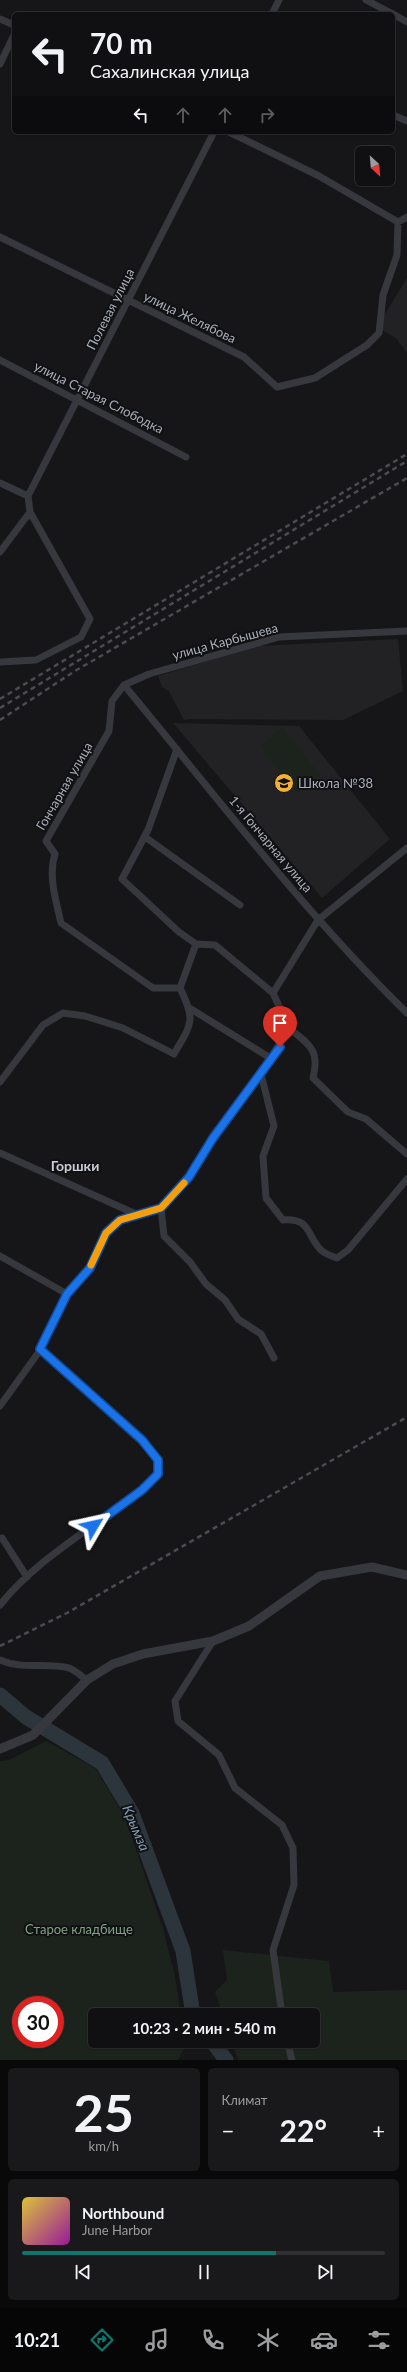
<!DOCTYPE html>
<html lang="ru">
<meta charset="utf-8">
<style>
body{margin:0;font-family:Lato,sans-serif;background:#19191b;color:#f1f3f6;height:100vh;display:flex;flex-direction:column;font-size:15px;white-space:nowrap}
*{box-sizing:border-box;margin:0}
p{font-size:13px;color:#9c9d9f}
.icon{flex:none;width:22px;height:22px;fill:none;stroke:currentColor;stroke-width:2;stroke-linecap:round;stroke-linejoin:round}
.map{position:relative;height:2060px;overflow:hidden}
.details{display:flex;flex-direction:column;gap:8px;padding:8px;background:#09090a;flex:1}
.details>*{flex:none}
.banner{position:absolute;left:12px;top:12px;width:383px;height:122px;border-radius:6px;box-shadow:0 1px 3px #0004,0 0 0 1px #303032;background:#101012;color:#f1f3f6;overflow:hidden}
.needle{width:26px;rotate:154deg}
.controls{position:absolute;left:355px;top:146px;display:grid;gap:8px}
.controls a{display:grid;place-items:center;width:40px;height:40px;border-radius:6px;background:#101012;box-shadow:0 1px 3px #0004,0 0 0 1px #303032;font-size:20px}
.speed{position:absolute;left:12px;top:1996px;display:flex;gap:8px;font-size:20px;font-weight:700;text-align:center}
.speed>*{display:grid;place-content:center;width:52px;height:52px;border-radius:50%;background:#101012;box-shadow:0 1px 3px #0004,0 0 0 1px #303032;line-height:1}
.speed .limit{border:6px solid #d22;background:#fff;color:#111}
.pin{position:absolute;display:grid;place-items:center;width:34px;height:34px;color:#fff;margin:-41px -17px;border-radius:50% 50% 50% 0;rotate:-45deg;box-shadow:0 0 4px #0007}
.pin .icon{rotate:45deg}
.me{position:absolute;width:44px;margin:-22px;rotate:54deg;stroke-linejoin:round;filter:drop-shadow(0 0 3px #0008)}
.turn{display:flex;align-items:center;gap:14px;height:84px;padding:0 12px;font-size:18px}
.turn .icon{width:52px;height:52px;stroke-width:2.5}
.turn b{display:block;font-size:28px;line-height:34px}
.lanes{display:flex;align-items:center;height:38px;padding:0 12px;background:#0003;justify-content:center;gap:20px;direction:ltr}
.lanes .off{opacity:.35}
.big{font-size:30px;font-weight:700;line-height:1.1}
.details .card{flex:1;display:flex;flex-direction:column;justify-content:center;gap:6px;min-width:0;padding:0 14px;border-radius:6px;background:#19191b}
.details .dial{align-items:center;gap:0}
.dial b{font-size:52px;line-height:1}
.song{display:flex;align-items:center;gap:12px}
.cover{width:48px;height:48px;border-radius:6px;background:linear-gradient(135deg,hsl(50 70% 55%),hsl(300 70% 35%))}
.played{height:4px;border-radius:2px;background:linear-gradient(90deg,#0f766e 70%,#303032 70%)}
.keys{display:flex;justify-content:space-around;direction:ltr}
.heat{display:flex;justify-content:space-between;align-items:center;font-size:22px;direction:ltr}
.details .tiles{flex:1;display:grid;gap:8px;grid-template-columns:1fr 1fr}
.card:last-child{grid-column:span 2}
.trip{position:absolute;left:88px;top:2008px;width:232px;height:40px;border-radius:6px;background:#101012;box-shadow:0 1px 3px #0004,0 0 0 1px #303032;font-weight:700;line-height:40px;text-align:center}
.menu{display:flex;height:64px;justify-content:space-around;align-items:center;background:#060607;color:#9c9d9f}
.menu .icon{width:28px;height:28px}
.menu .active{color:#0f766e}
.menu b{font-size:18px;color:#f1f3f6}
.map>svg:first-child{display:block}
.built{fill:#222225}
.green{fill:#1c231d;fill-rule:evenodd}
.lines{fill:none;stroke-linecap:round;stroke-linejoin:round}
.river{stroke:#2c353c;stroke-width:15}
.minor{stroke:#37383d;stroke-width:7}
.tertiary{stroke:#37383d;stroke-width:9}
.rail{stroke:#4a4c52;stroke-width:2.5;stroke-dasharray:5 4;stroke-linecap:butt}
.route-casing{stroke:#114b97;stroke-width:10}
.route{stroke:#1a73e8;stroke-width:7}
.slow{stroke:#f59e0b;stroke-width:7}
.labels{text-anchor:middle;stroke-width:4;stroke-linejoin:round;paint-order:stroke}
.street-label{font-size:13px;fill:#a8adb8;stroke:#111113}
.poi-label{font-size:13px;fill:#a8adb8;stroke:#111113;text-anchor:start}
.park-label{font-size:13px;fill:#7fa381;stroke:#111113}
.neighbourhood-label{font-size:14px;font-weight:bold;fill:#c9ccd4;stroke:#111113}
.water-label{font-size:14px;font-style:italic;fill:#7f9bb3;stroke:#111113}
</style>
<div class="map">
<svg width="407" height="2060" viewBox="0 0 407 2060">
<rect width="100%" height="100%" fill="#161618"/>
<path class="built" d="M407,278V353L396,338L382,330L383,317Z
M398,639L403,691L343,720L192,719L184,720L169,691L162,687L158,676L257,646Z
M173,723L299,726L390,839L322,898Z"/>
<path class="green" d="M283,728L320,775L297,793L260,746Z
M46,1741L95,1768L125,1817L163,1929L175,1976L181,2015H95V2041H185V2047L178,2060H0V1761L9,1760ZM21,2005H55V2039H21Z
M223,1950L329,1961L333,1992L407,1990V2060H238L232,2041H313V2015H223L215,1992L227,1980Z"/>
<g class="lines">
<path class="river" d="M0,1695L26,1717L102,1763L132,1813L183,1951L193,2015
M212,2041L226,2060"/>
<path class="minor" d="M366,0L393,14
M272,14L279,0
M393,14L407,22
M0,19L14,25
M0,64L14,35
M393,115L407,121
M229,132L319,176L398,222
M0,237L244,357L277,387L315,378L367,345L379,333L383,295L397,255L398,222L407,217
M0,360L186,457
M0,483L28,496
M28,496L214,132
M0,552L30,512
M0,662L36,660L81,637L90,619L30,512L28,496
M124,685C216,796 304,912 407,1013
M124,685L112,701L109,731L46,841L55,854C48,876 56,901 61,923L153,988H180
M124,685L149,674L279,637L407,631
M145,837L240,905
M180,988L196,944
M273,993L318,920L407,848
M191,1009L272,1059
M289,1028C310,1045 320,1050 313,1078L348,1112L366,1119L407,1154
M261,1074L274,1126L263,1156L266,1198L283,1220C312,1218 306,1236 322,1251C326,1254 332,1256 337,1258L348,1250L407,1179
M0,1082L43,1025L63,1013L85,1016L123,1028L174,1054C192,1023 196,1021 180,988
M0,1153L138,1215
M161,1208L164,1236L190,1262L206,1284L225,1300L238,1319L261,1334L274,1358
M0,1256L67,1294
M0,1406L41,1349L67,1294L89,1268L106,1233L119,1220L161,1208L189,1177L213,1138L261,1074L289,1028L273,993L215,945L196,944L179,932L122,879L148,830L177,749
M2,1538L27,1577
M0,1605C43,1551 109,1521 158,1474V1460L142,1440L41,1349
M213,1641L175,1701L178,1721L219,1755L235,1788L282,1825L293,1848L294,1885L273,1950L282,2015
M0,1660C22,1670 46,1662 69,1668C75,1670 82,1677 87,1680
M287,2041L292,2060"/>
<path class="tertiary" d="M0,1749L33,1735L87,1680L113,1664L143,1654L213,1641L249,1626L320,1576L372,1567L407,1575"/>
<path class="rail" d="M0,699L407,454
M0,708L407,461
M0,720L75,671L407,478
M0,1646L67,1613L407,1417"/>
</g>
<g class="lines">
<g class="route-casing">
<path id="route" d="M93,1526L142,1490L158,1474V1460L142,1440L40,1349L67,1294L90,1268L106,1233L120,1220L161,1208L189,1177L213,1138L280,1047"/>
</g>
<use href="#route" class="route"/>
<path class="slow" d="M91,1265L106,1233L120,1220L161,1208L184,1183"/>
</g>
<defs>
<g id="school-disc" transform="scale(1)"><circle r="9.5" fill="#f2b134" stroke="#111113"/><path d="M0-5L7-2L0 1L-7-2ZM-4 1L0 2.5L4 1V4Q0 6-4 4Z" fill="#111"/></g>
</defs>
<g fill-rule="evenodd">
<use href="#school-disc" x="284" y="783"/>
</g>
<g class="labels">
<g class="street-label">
<text transform="translate(110 309) rotate(-63)" y="5">Полевая улица</text>
<text transform="translate(190 317) rotate(26)" y="5">улица Желябова</text>
<text transform="translate(99 397) rotate(27)" y="5">улица Старая Слободка</text>
<text transform="translate(225 641) rotate(-15)" y="5">улица Карбышева</text>
<text transform="translate(64 786) rotate(-60)" y="5">Гончарная улица</text>
<text transform="translate(271 844) rotate(50)" y="5">1-я Гончарная улица</text>
</g>
<g class="poi-label">
<text x="298" y="788">Школа №38</text>
</g>
<g class="park-label">
<text x="79" y="1934">Старое кладбище</text>
</g>
<g class="neighbourhood-label">
<text x="75" y="1171">Горшки</text>
</g>
<g class="water-label">
<text transform="translate(136 1828) rotate(67)" y="5">Крымза</text>
</g>
</g>
</svg>
<div class="controls">
<a><svg class="needle" viewBox="-14 -14 28 28"><path d="M0-13l5 13h-10z" fill="#e53935"/><path d="M0 13l5-13h-10z" fill="#9c9d9f"/></svg></a>
</div>
<div class="speed"><div class="limit">30</div></div>
<div class="pin" style="left:280px;top:1047px;background:#d93025"><svg class="icon" aria-label="arrive" viewBox="0 0 24 24"><path d="M6 21V4h12l-3 4 3 4H6"/></svg></div>
<svg class="me" style="left:93px;top:1526px" viewBox="-20 -20 40 40"><path d="M0-17L14 15 0 8-14 15z" fill="#1a73e8" stroke="#fff" stroke-width="4"/></svg>
<div class="trip">10:23 · 2 мин · 540 m</div>
<div class="banner">
<div class="turn"><svg class="icon" aria-label="left" viewBox="0 0 24 24"><path d="M17 20v-9H6M10 6l-5 5 5 5"/></svg><div><b>70 m</b>Сахалинская улица</div></div>
<div class="lanes"><svg class="icon" aria-label="left" viewBox="0 0 24 24"><path d="M17 20v-9H6M10 6l-5 5 5 5"/></svg><svg class="icon off" aria-label="ahead" viewBox="0 0 24 24"><path d="M12 20V5M6 11l6-6 6 6"/></svg><svg class="icon off" aria-label="ahead" viewBox="0 0 24 24"><path d="M12 20V5M6 11l6-6 6 6"/></svg><svg class="icon off" aria-label="right" viewBox="0 0 24 24"><path d="M7 20v-9h11M14 6l5 5-5 5"/></svg></div>
</div>
</div>
<section class="details">
<div class="tiles">
<div class="card dial"><b>25</b><p>km/h</p></div>
<div class="card"><p>Климат</p>
<div class="heat"><a>−</a><b class="big">22°</b><a>+</a></div>
</div>
<div class="card">
<div class="song"><i class="cover"></i><div><b>Northbound</b><p>June Harbor</p></div></div>
<div class="played"></div>
<div class="keys"><svg class="icon" aria-label="previous" viewBox="0 0 24 24"><path d="M18 5L8 12l10 7zM5 5v14"/></svg><svg class="icon" aria-label="pause" viewBox="0 0 24 24"><path d="M8 5v14M16 5v14"/></svg><svg class="icon" aria-label="next" viewBox="0 0 24 24"><path d="M6 5l10 7-10 7zM19 5v14"/></svg></div>
</div>
</div>
</section>
<nav class="menu">
<b>10:21</b>
<svg class="icon active" aria-label="directions" viewBox="0 0 24 24"><path d="M12 3l9 9-9 9-9-9zM9 14v-3h6M13 9l2 2-2 2"/></svg>
<svg class="icon" aria-label="music" viewBox="0 0 24 24"><path d="M9 18V5l10-2v13"/><circle cx="6" cy="18" r="3"/><circle cx="16" cy="16" r="3"/></svg>
<svg class="icon" aria-label="phone" viewBox="0 0 24 24"><path d="M5 4h4l2 5-3 2q2 4 5 5l2-3 5 2v4C11 20 4 13 5 4z"/></svg>
<svg class="icon" aria-label="climate" viewBox="0 0 24 24"><path d="M12 3v18M4 7l16 10M4 17L20 7"/></svg>
<svg class="icon" aria-label="car" viewBox="0 0 24 24"><path d="M5 17H2v-5l4-1 3-4h7l3 4 3 1v5h-3M9 17h6M6 11h13"/><circle cx="7" cy="17" r="2"/><circle cx="17" cy="17" r="2"/></svg>
<svg class="icon" aria-label="filters" viewBox="0 0 24 24"><path d="M4 7h16M4 17h16"/><circle cx="9" cy="7" r="2"/><circle cx="15" cy="17" r="2"/></svg>
</nav>
